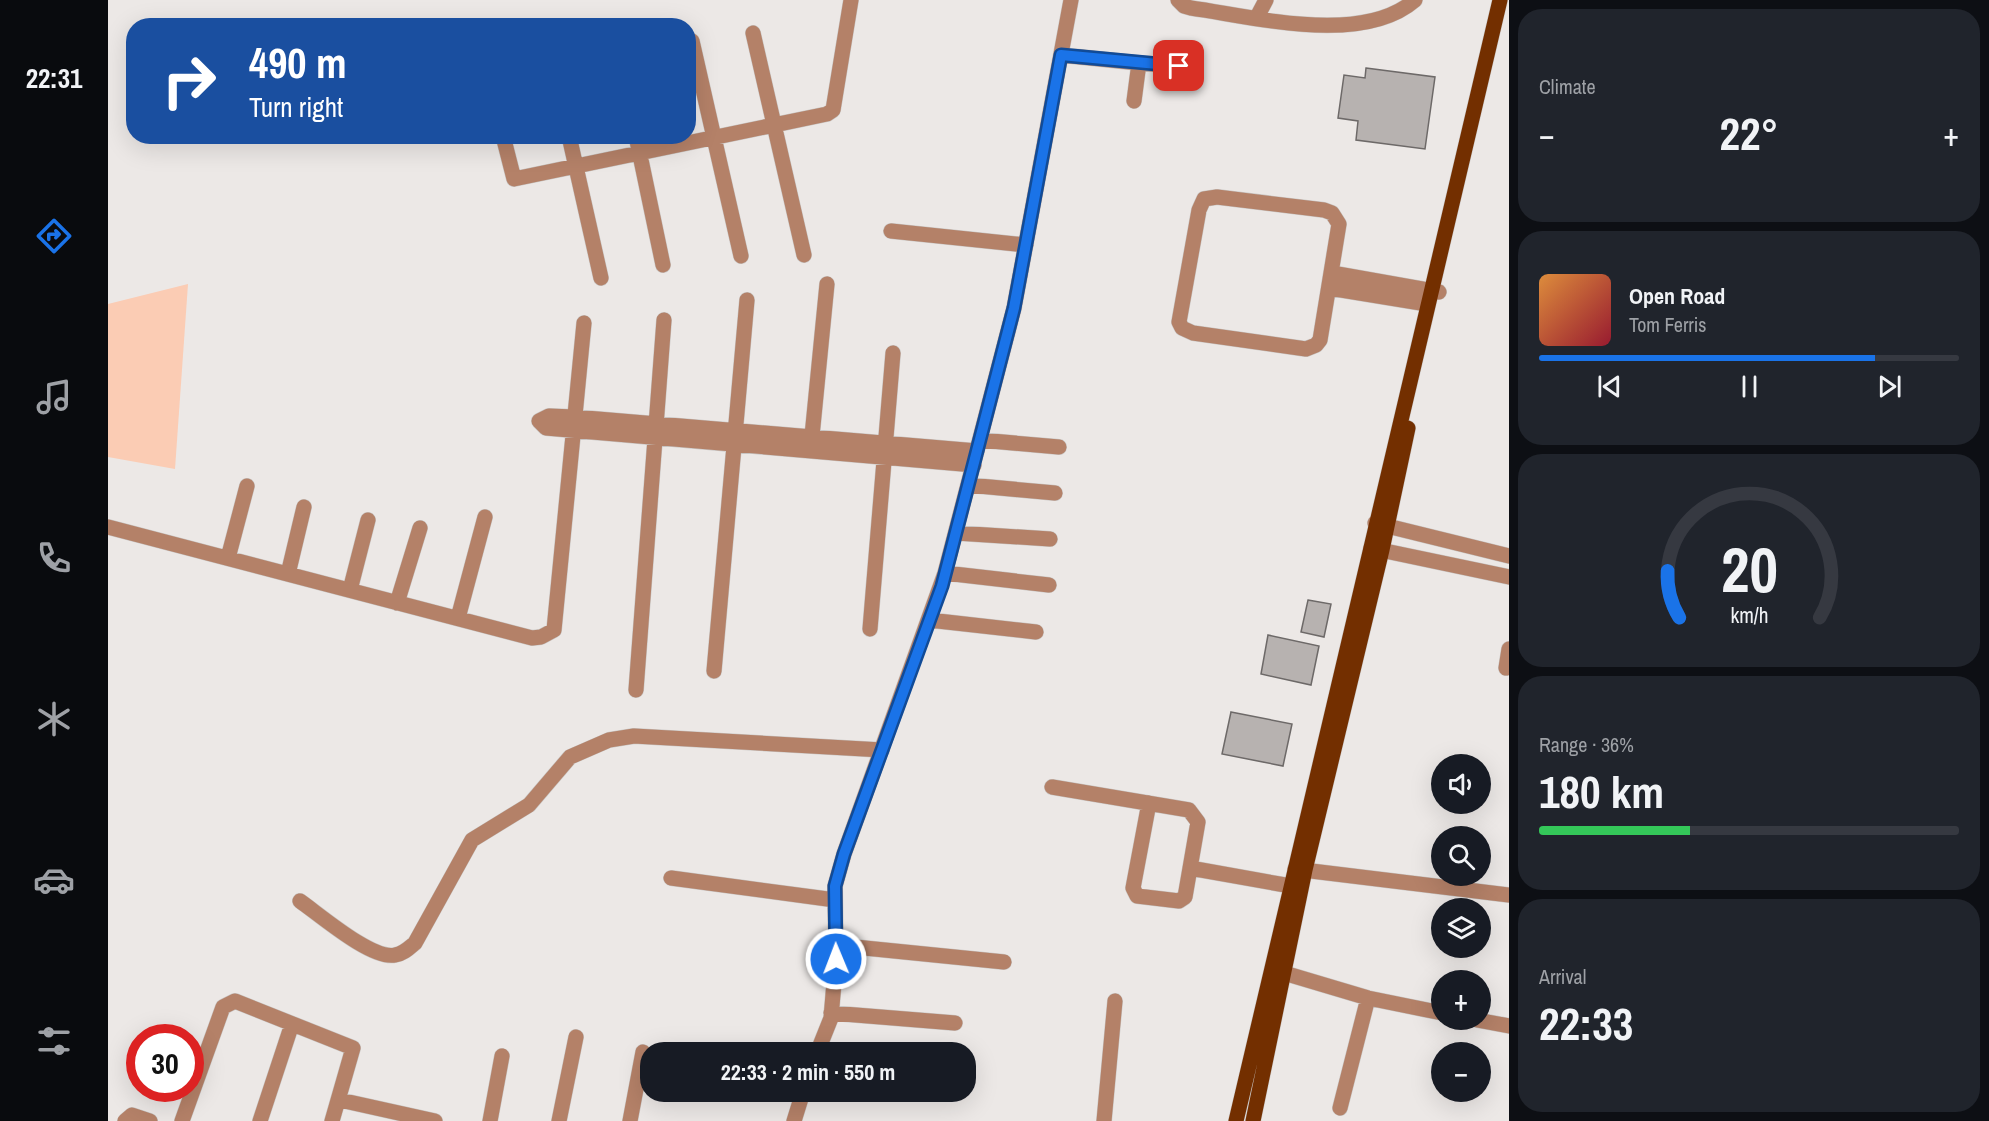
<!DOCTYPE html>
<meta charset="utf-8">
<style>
body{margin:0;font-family:"Archivo Narrow",sans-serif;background:#20242c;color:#f1f3f6;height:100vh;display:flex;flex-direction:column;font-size:22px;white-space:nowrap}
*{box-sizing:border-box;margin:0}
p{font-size:20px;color:#9ea1a6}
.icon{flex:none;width:33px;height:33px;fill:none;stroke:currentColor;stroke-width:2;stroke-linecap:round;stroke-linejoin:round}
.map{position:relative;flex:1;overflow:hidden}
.side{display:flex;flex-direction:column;gap:9px;padding:9px;background:#0d0f14;width:480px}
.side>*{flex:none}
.hud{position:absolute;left:18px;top:18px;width:570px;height:126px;border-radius:24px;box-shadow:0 6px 24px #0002;background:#1a4fa0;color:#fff;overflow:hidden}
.fabs{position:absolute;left:1323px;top:754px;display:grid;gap:12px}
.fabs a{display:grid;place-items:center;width:60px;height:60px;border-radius:50%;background:#171b24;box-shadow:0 6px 24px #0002;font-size:30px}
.speed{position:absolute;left:18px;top:1024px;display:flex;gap:12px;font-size:30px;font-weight:700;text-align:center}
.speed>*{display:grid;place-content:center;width:78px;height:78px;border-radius:50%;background:#171b24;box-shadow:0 6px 24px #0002;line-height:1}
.speed .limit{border:9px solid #d22;background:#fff;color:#111}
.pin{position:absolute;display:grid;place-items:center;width:51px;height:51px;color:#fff;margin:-26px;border-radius:12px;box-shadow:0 3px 9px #0006}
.me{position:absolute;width:66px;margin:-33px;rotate:359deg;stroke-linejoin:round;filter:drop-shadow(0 0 4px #0008)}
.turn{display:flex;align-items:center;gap:21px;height:126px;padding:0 24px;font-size:27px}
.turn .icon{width:78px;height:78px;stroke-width:2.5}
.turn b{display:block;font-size:42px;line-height:51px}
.big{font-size:45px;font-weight:800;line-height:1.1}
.side .widget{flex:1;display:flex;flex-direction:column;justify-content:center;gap:9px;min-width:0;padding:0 21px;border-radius:24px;background:#20242c}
.side .dial{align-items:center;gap:0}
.dial svg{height:156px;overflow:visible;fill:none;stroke:#363941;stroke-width:7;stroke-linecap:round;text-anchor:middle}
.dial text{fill:#f1f3f6;stroke:none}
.song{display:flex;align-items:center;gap:18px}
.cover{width:72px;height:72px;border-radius:9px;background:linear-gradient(135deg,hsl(30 70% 55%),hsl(350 70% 35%))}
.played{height:6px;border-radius:3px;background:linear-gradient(90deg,#1a73e8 80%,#363941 80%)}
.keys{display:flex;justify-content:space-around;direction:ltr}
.heat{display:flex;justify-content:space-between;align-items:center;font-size:33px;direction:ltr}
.charge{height:9px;border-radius:4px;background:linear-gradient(90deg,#34c759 36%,#363941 0)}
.trip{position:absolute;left:532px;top:1042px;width:336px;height:60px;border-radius:24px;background:#171b24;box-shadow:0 6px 24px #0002;font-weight:800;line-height:60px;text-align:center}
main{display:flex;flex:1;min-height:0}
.tab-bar{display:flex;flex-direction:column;width:108px;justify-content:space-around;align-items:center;background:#090b0e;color:#9ea1a6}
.tab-bar .icon{width:42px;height:42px}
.tab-bar .active{color:#1a73e8}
.tab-bar b{font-size:27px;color:#f1f3f6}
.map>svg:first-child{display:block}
.green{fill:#fbccb4}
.building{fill:#b7b2b0;stroke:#6d6968;stroke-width:1.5}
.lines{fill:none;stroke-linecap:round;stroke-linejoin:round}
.minor-casing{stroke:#c8c5c3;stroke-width:16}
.major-casing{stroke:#c8c5c3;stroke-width:16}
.minor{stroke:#b48168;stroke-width:15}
.major{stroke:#732f00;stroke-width:15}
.route-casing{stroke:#114b97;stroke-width:15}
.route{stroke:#1a73e8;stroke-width:10}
</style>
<main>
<nav class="tab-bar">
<b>22:31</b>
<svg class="icon active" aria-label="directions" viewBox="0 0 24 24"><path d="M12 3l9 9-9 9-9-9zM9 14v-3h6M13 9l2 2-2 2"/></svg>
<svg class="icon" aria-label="music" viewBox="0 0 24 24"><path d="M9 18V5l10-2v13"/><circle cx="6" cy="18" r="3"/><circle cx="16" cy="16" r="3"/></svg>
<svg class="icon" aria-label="phone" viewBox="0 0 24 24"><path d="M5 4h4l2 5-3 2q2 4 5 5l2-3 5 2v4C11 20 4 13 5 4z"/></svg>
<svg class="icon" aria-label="climate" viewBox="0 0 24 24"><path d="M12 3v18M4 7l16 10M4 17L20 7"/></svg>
<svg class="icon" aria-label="car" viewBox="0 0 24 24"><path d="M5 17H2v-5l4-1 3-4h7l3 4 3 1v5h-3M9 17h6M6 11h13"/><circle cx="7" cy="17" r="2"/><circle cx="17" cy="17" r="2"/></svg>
<svg class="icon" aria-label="filters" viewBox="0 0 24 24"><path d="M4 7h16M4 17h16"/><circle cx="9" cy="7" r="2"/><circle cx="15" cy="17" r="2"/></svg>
</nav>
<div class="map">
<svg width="1401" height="1121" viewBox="0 0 1401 1121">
<rect width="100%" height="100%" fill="#ece8e6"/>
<path class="green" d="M80,284L67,469L0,457V304Z"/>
<path class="building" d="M1258,68L1327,77L1317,149L1248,140L1250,121L1230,118L1236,75L1257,78Z
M1200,600L1223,604L1216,637L1193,632Z
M1160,635L1211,646L1203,685L1153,674Z
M1123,712L1184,724L1175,766L1114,754Z"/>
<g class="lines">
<g class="minor-casing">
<path id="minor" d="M1070,0L1076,6L1083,8C1147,17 1254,46 1307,0
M1149,17L1158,0
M645,33L696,255
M584,41L633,256
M953,55L1031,63L1026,101
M1031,63L1072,66
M395,136L406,179L719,114L725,110L743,0
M461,136L493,278
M528,136L555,265
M1109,197L1216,210L1224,213L1231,224L1212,340L1208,345L1198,349L1085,333L1074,328L1071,322L1091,210L1096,199Z
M783,231L918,245
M1224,273L1331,292
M1221,288L1319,304
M872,440L951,447
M703,446L719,284
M866,465L438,428L431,421L441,416L466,417L869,451
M860,485L947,493
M1267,523L1401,556
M0,527L424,638L433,637L446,630L476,323
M848,533L942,539
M1263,548L1401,577
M120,558L139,486
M837,573L941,585
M180,574L196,507
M242,590L260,520
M289,603L312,528
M350,618L377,517
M821,620L928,632
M762,629L785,353
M1398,668L1401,649
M606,671L639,300
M528,690L556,320
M944,787L1081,810L1090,822L1077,897L1071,901L1029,896L1025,888L1041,803
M1082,868L1183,886
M1187,869L1401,895
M563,878L727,900
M192,901C212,915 264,960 287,955C295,954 301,948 307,943L364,840L421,805L462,757L501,740L526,736L774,750
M727,945L896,962
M1176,973L1260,998L1334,1013
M723,1013L847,1023
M1369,1020L1401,1026
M709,1053L723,1018L728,959L727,886L736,854L837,573L906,308L963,0
M232,1100L327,1121
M1232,1108L1260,998
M17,1121L24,1115L42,1121
M74,1121L115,1007L127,1001L245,1048L224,1121
M152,1121L184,1024
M382,1121L394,1056
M451,1121L468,1037
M522,1121L535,1052
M686,1121L695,1092
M996,1121L1007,1001"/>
</g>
<g class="major-casing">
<path id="major" d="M1128,1121L1392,0
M1145,1121L1197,870L1274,550L1300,428"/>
</g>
<use href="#minor" class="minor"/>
<use href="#major" class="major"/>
</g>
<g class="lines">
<g class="route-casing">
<path id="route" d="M728,959L727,886L736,854L834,586L906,308L953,55L1071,66"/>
</g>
<use href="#route" class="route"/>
</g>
</svg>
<div class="fabs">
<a><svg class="icon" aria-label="sound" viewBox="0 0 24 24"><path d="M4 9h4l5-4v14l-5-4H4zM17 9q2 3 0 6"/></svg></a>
<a><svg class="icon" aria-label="search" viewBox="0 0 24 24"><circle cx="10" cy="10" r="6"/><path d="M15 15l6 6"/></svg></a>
<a><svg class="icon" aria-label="layers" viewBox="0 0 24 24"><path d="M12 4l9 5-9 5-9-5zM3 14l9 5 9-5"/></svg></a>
<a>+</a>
<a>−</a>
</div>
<div class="speed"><div class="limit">30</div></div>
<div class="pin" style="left:1071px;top:66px;background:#d93025"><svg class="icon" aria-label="arrive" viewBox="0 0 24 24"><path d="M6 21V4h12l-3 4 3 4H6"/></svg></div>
<svg class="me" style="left:728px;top:959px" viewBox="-20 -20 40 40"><circle r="17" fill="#1a73e8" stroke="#fff" stroke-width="3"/><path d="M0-11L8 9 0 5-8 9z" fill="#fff"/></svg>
<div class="trip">22:33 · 2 min · 550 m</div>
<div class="hud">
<div class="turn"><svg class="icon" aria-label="right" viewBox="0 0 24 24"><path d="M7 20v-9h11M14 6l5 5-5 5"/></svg><div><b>490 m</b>Turn right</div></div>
</div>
</div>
<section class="side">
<div class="widget"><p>Climate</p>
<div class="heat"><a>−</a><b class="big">22°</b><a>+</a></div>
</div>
<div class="widget">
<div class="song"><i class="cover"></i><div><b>Open Road</b><p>Tom Ferris</p></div></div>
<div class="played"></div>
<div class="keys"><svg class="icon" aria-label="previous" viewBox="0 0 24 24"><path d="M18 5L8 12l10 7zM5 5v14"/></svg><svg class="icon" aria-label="pause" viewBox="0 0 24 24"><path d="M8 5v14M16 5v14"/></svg><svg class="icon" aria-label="next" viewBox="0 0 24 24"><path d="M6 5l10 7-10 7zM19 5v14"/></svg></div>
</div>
<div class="widget dial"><svg viewBox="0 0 100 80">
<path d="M14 69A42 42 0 1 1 86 69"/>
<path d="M14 69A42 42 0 0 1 8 45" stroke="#1a73e8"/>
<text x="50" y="56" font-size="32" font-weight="700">20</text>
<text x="50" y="72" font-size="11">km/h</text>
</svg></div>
<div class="widget"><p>Range · 36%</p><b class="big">180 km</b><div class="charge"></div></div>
<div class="widget"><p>Arrival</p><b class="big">22:33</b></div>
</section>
</main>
